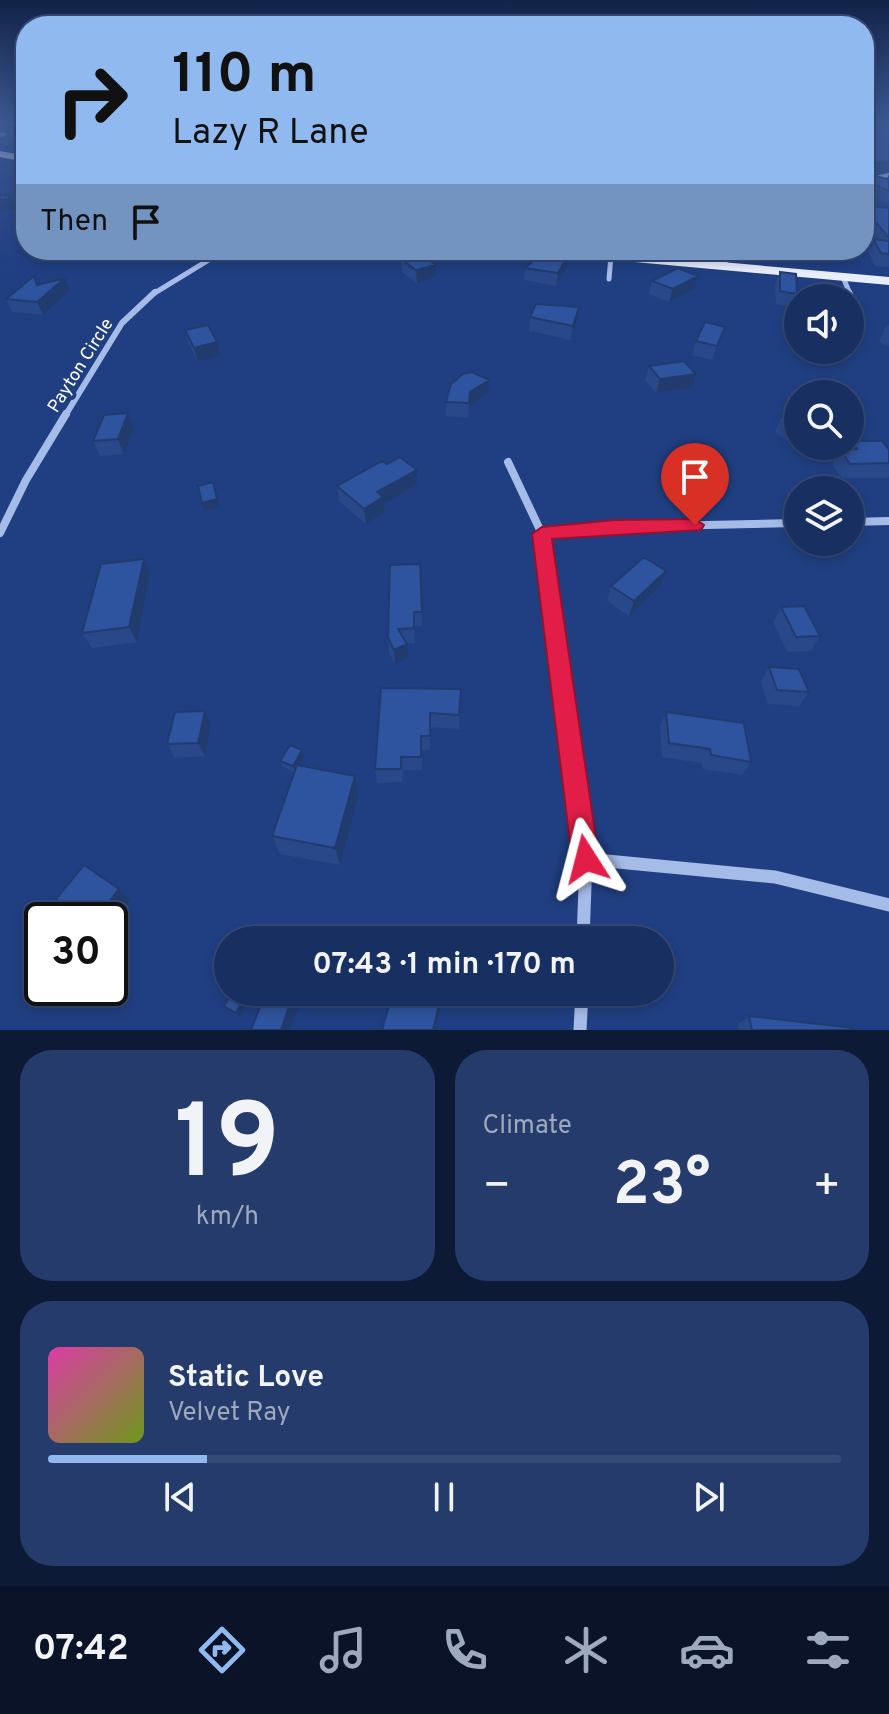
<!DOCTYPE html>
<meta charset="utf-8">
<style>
body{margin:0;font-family:Overpass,sans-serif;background:#253b6b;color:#f1f3f6;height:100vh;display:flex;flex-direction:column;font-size:30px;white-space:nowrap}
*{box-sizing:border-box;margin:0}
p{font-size:26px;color:#9fa9be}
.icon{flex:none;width:44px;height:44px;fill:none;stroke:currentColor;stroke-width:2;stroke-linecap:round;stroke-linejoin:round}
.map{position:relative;height:1030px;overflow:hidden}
.drawer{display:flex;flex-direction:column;gap:20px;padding:20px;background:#0d1a36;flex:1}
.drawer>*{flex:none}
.hud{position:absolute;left:16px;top:16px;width:858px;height:244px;border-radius:32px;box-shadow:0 4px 12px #0003,0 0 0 2px #364a77;background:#90b9f0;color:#111;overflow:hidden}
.tools{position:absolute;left:784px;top:284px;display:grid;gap:16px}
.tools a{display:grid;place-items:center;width:80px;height:80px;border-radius:50%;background:#182f62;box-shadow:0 4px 12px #0003,0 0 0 2px #364a77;font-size:40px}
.speed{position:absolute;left:24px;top:902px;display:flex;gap:16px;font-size:40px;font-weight:700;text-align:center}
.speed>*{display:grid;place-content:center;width:104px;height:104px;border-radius:50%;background:#182f62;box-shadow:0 4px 12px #0003,0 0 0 2px #364a77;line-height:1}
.speed .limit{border:4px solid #111;border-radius:12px;background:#fff;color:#111}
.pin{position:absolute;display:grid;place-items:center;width:68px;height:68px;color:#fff;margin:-82px -34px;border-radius:50% 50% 50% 0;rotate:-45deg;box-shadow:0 0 8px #0007}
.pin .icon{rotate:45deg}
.me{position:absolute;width:88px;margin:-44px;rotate:351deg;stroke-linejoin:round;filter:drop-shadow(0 0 6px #0008)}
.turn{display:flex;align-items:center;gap:28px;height:168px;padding:0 24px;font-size:36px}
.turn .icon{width:104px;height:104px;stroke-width:2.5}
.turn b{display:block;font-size:56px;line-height:68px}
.then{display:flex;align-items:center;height:76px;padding:0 24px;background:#0003;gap:16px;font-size:30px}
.big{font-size:60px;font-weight:700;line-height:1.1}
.drawer .card{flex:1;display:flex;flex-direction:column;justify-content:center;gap:12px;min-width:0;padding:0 28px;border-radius:32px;background:#253b6b}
.drawer .dial{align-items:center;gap:0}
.dial b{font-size:104px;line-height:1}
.song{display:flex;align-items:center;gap:24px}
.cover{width:96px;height:96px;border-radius:12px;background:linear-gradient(135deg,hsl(320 70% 55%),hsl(80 70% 35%))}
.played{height:8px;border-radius:4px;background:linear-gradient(90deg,#90b9f0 20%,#364a77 20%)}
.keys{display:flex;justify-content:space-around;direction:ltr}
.heat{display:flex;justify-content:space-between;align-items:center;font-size:44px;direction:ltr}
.drawer .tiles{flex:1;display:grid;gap:20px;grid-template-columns:1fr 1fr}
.card:last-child{grid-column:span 2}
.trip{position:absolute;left:214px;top:926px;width:460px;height:80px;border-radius:40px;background:#182f62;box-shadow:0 4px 12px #0003,0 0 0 2px #364a77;font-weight:700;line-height:80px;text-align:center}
.menu{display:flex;height:128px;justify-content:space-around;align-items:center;background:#0a1327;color:#9fa9be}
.menu .icon{width:56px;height:56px}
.menu .active{color:#90b9f0}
.menu b{font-size:36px;color:#f1f3f6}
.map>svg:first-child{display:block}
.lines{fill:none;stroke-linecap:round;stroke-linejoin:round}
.service{stroke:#a6bce8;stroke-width:3}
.minor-far5{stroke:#a6bce8;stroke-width:4}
.minor-far4{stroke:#a6bce8;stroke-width:5}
.minor-far3{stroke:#a6bce8;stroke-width:6}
.minor-far2{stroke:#a6bce8;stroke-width:8}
.minor-far1{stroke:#a6bce8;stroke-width:10}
.minor{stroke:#a6bce8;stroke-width:13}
.primary{fill:#e9eefe;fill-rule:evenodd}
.wall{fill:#284889}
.shaded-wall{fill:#213b6f}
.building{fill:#2f549f;stroke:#213b6f;stroke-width:2}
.route{fill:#e11d48;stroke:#92132f;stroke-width:2}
.labels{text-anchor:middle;stroke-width:8;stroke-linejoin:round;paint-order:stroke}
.far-street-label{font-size:18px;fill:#fff;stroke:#203f82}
</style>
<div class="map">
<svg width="889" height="1030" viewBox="0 0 889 1030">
<rect width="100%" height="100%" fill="#203f82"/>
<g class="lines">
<path class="service" d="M10,123L22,126"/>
<path class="minor-far5" d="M0,135L26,127
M870,179L889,175"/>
<path class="minor-far4" d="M722,250L726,266
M843,277L850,294
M609,279L611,256
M153,294L225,250"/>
<path class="minor-far3" d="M849,292L854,303
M65,416L122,323L155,292"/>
<path class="minor-far2" d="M508,462L542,534L547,573
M850,522L889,521
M0,533L26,480L66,414
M542,534L614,527L798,523"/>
<path class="minor-far1" d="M547,571L574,774"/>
<path class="minor" d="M574,772L586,859L583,940
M586,859L775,877L889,905
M580,1030L582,992"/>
<path class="primary" d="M0,151L26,156V162L0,157Z
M541,250H587L889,277V285L547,254Z"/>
</g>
<path class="wall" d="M26,123V148L10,142L6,132Z
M864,123H889V171L869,174L887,179L889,174V202L886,203L867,194L864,197Z
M864,206L889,207V267L875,266L868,252L875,239L864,226Z
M401,259L436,265V277L417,283L402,272Z
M525,268H566L556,286L524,280Z
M780,272L797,294L792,307L776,304L775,285Z
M65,278L70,291L43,315L12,312L6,299L38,285Z
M652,281L694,289L669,302L649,294Z
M530,317L577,321L571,340L529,331Z
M889,325V346L879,342L885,328Z
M185,330L217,342L221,356L198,362L189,344Z
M721,340L712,360L692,355L696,341Z
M649,366L692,388L656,393L645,380Z
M488,394L469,407L468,418L446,416V402Z
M798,411V446L796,447L775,432L781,417Z
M134,428L124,454L100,456L93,441Z
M851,441L889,450V478H842L832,464L840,450L847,449L848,446H850Z
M417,485L384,504L385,512L366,524L339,501L337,486Z
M420,564L422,626H414L415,643H406L408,658L395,664L389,653L388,638Z
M666,571L661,586L629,616L607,601L611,586Z
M150,574L137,642L92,648L82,633Z
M781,607L820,636L811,651L787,652L773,622Z
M769,667L809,692L799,706L768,704L761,682Z
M381,688L461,689L459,729L431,727L430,750H422V770H403L402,782L377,783L375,769Z
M205,711L211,725L205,756L175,758L167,744Z
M666,712L751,762L742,775L703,769L702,763L662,757L660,726Z
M304,757L299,766L355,776L359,795L340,865L280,854L272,836L294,772L283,767L280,761Z
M749,1016L854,1030H739L738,1024Z"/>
<path class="shaded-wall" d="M889,161V171L864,174V167L866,164Z
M11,197L16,209L0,212V200Z
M568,255L566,268L556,286L558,273Z
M436,265V277L417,283L416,270Z
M34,276L40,289L65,278L70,291L43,315L37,302Z
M698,276L694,289L669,302L673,289Z
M579,307L577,321L571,340L573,326Z
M861,319L855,333L850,336V327Z
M725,327L721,340L712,360L717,346Z
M217,342L221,356L198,362L194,348Z
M696,374L692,388L656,393L660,379Z
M489,380L488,394L469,407L468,418L470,392Z
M128,413L134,428L124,454L118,439Z
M417,470V485L384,504L385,512L366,524L364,509L377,492Z
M213,482L220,507L204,511L202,503Z
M144,559L150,574L137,642L129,627Z
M666,571L661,586L629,616L634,601Z
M407,644L408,658L395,664L394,650Z
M205,711L211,725L205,756L198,743Z
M302,750L304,757L295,773L293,766Z
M355,776L359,795L340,865L335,848Z
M119,889L130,900L110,926V920H95Z
M247,992L252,993L240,1017L236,1013Z
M294,992H300L302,995L290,1030H281Z
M442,992H444V995L435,1030H433Z"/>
<path class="building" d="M22,123H26V139L6,132Z
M864,123H872L889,126V161L866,164L864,167Z
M864,169L867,173L889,180V191L864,179Z
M0,195L11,197L0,200Z
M864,206L889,208V238L864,208Z
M873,239L889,241V254L881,253Z
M544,252L568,255L558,273L525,268Z
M420,254L436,265L416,270L401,259Z
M678,268L698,276L673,289L652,281Z
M780,272L796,274L797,294L780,291Z
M34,276L37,285L65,278L37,302L6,299Z
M536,304L579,307L573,326L530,317Z
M850,315L861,319L850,327Z
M705,322L725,327L717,346L696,341Z
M208,325L217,342L194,348L185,330Z
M684,361L696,374L660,379L649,366Z
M472,372L489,380L470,392L469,403L446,402L451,384L463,374Z
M798,411V429L781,417Z
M128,413L118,439L93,441L104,415Z
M851,441H882L889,450V463L850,464L840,450L857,449Z
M400,457L417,470L377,492L383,497L364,509L337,486L382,461L387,464Z
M213,482L217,499L202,503L198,486Z
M644,557L666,571L634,601L611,586Z
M144,559L129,627L82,633L101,564Z
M420,564L422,612H414V628L398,629L407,644L394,650L388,638L390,565Z
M804,606L820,636L796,637L781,607Z
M769,667L799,669L809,692L777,690Z
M381,688L461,689L459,715L430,713V736H421V757H401V769H375Z
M205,711L198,743L167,744L175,712Z
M666,712L744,723L751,762L711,755L710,749L669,743Z
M290,745L302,750L293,766L280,761Z
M297,765L355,776L335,848L272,836Z
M84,865L119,889L95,920H86L56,899Z
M232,992H247L236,1013L224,1006Z
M266,992H294L281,1030H251Z
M393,992H442L433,1030H382Z
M749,1016L853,1028L854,1030H752Z"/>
<linearGradient id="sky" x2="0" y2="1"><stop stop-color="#122348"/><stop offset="0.46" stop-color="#3c5892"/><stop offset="1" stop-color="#3c5892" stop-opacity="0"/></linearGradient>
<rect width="889" height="267" fill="url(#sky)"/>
<path class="route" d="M695,519L704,525L701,530L552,539L599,859L595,869L586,873L576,869L572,859L532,534L542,527L614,520Z"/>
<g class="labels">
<g class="far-street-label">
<text transform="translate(80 365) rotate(-58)" y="6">Payton Circle</text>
</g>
</g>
</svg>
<div class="tools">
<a><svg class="icon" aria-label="sound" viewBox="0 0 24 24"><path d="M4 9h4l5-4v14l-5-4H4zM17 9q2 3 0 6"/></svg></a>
<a><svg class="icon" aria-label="search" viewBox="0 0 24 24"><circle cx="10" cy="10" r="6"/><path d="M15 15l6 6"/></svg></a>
<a><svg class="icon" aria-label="layers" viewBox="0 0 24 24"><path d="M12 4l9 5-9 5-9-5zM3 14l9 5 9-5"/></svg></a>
</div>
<div class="speed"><div class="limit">30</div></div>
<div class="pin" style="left:695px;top:525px;background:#d93025"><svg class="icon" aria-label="arrive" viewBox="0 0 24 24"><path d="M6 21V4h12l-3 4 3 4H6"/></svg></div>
<svg class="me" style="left:586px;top:859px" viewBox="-20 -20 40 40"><path d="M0-17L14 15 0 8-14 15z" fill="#e11d48" stroke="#fff" stroke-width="4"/></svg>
<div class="trip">07:43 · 1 min · 170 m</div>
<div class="hud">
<div class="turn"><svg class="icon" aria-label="right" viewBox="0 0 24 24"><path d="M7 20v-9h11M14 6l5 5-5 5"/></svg><div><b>110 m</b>Lazy R Lane</div></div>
<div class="then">Then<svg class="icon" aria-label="arrive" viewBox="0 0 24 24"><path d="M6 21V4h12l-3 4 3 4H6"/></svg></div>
</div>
</div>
<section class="drawer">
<div class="tiles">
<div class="card dial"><b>19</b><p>km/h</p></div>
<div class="card"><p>Climate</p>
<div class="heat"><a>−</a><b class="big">23°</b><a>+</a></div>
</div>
<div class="card">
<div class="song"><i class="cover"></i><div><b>Static Love</b><p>Velvet Ray</p></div></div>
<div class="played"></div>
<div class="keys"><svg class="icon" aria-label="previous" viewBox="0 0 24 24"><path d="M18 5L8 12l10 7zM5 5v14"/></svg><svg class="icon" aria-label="pause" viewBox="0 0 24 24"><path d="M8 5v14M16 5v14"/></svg><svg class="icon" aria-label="next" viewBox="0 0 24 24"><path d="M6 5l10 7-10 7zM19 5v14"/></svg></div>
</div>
</div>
</section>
<nav class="menu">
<b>07:42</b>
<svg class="icon active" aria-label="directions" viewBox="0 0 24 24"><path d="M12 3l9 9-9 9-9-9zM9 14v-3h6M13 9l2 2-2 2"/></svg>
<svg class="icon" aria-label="music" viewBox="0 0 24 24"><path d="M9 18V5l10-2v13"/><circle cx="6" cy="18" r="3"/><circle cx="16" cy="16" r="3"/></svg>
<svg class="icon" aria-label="phone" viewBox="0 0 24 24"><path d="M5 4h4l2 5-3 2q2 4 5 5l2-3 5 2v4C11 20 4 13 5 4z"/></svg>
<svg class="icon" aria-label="climate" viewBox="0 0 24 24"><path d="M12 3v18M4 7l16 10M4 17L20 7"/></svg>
<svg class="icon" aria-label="car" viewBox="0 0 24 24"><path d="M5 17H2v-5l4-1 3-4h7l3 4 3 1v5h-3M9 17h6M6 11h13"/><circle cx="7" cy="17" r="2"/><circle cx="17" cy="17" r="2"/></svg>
<svg class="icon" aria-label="filters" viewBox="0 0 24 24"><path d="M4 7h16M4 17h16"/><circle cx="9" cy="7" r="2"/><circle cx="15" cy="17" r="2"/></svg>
</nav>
